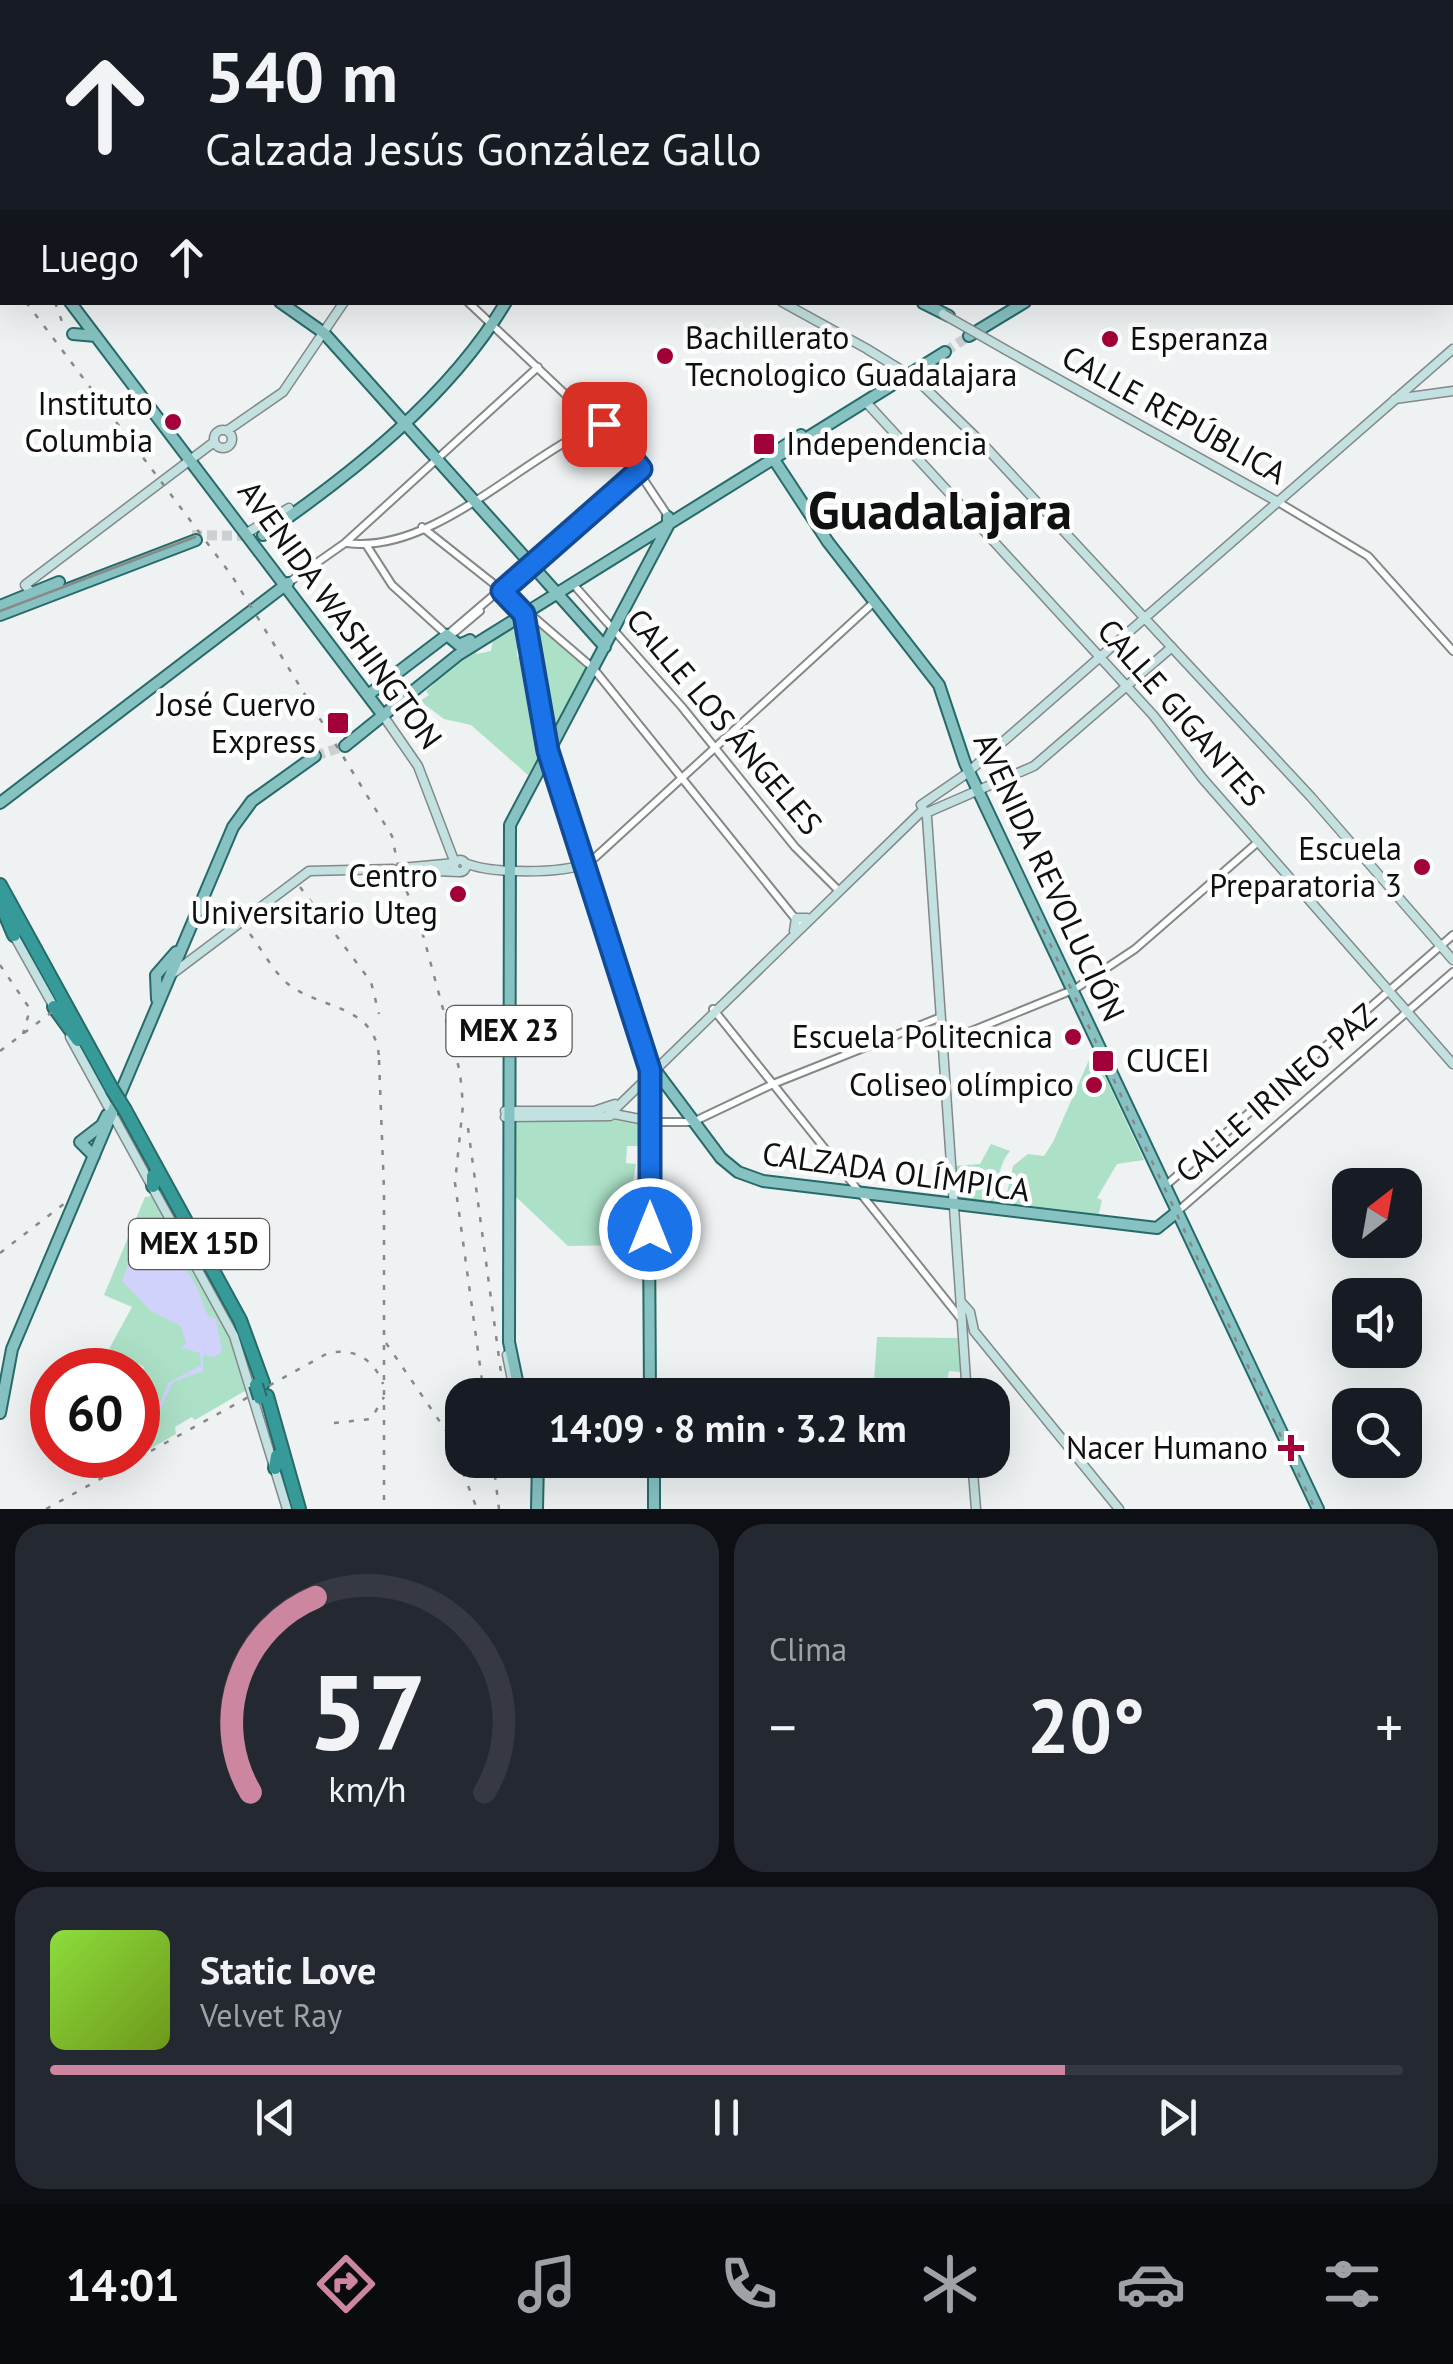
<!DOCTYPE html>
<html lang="es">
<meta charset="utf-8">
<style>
body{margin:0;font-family:"PT Sans",sans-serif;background:#242831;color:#f1f3f6;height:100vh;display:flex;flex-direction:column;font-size:38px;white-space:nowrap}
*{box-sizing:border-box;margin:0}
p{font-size:32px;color:#9ea1a6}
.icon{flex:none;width:55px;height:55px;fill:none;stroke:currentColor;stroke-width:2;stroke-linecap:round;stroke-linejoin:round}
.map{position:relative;height:1509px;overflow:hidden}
.panel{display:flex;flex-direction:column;gap:15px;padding:15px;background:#0d0f14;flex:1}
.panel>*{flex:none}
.guide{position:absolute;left:0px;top:0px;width:1455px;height:305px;box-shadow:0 10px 40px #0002;background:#171b24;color:#f1f3f6;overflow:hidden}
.needle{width:65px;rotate:31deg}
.tools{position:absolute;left:1332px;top:1168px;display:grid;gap:20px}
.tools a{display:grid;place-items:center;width:90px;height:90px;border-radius:20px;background:#171b24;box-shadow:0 10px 40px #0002;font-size:50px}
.speed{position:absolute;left:30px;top:1348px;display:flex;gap:20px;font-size:50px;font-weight:700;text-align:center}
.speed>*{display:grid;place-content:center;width:130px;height:130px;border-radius:50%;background:#171b24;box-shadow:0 10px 40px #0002;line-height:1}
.speed .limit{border:15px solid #d22;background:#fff;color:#111}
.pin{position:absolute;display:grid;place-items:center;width:85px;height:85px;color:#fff;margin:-42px;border-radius:20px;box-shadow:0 5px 15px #0006}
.me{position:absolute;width:110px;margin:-55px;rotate:0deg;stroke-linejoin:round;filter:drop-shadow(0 0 8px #0008)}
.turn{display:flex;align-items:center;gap:35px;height:210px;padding:0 40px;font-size:45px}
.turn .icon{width:130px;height:130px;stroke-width:2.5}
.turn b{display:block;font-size:70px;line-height:85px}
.then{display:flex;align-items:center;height:95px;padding:0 40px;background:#0003;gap:20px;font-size:38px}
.big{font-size:75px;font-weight:800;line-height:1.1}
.panel .card{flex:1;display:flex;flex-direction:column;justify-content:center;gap:15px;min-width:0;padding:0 35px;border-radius:30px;background:#242831}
.panel .dial{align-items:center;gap:0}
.dial svg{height:260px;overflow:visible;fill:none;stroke:#363941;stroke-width:7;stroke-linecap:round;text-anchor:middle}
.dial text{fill:#f1f3f6;stroke:none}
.song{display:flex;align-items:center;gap:30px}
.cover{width:120px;height:120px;border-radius:15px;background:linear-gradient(135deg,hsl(90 70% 55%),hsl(80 70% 35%))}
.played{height:10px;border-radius:5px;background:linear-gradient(90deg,#cd86a0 75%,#363941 75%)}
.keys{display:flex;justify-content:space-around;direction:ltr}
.heat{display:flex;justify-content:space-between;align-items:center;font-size:55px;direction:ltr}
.panel .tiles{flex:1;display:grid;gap:15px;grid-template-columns:1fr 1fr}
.card:last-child{grid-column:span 2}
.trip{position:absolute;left:445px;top:1378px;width:565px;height:100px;border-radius:30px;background:#171b24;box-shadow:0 10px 40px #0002;font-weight:800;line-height:100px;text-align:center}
.tabs{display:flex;height:160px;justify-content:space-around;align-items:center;background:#090b0e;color:#9ea1a6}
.tabs .icon{width:70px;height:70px}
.tabs .on{color:#cd86a0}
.tabs b{font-size:45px;color:#f1f3f6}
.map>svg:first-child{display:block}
.green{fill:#ace1c7}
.water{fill:#d0d2fb}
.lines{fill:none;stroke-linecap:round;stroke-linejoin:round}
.primary-tunnel{stroke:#cdd0d1;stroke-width:10;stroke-dasharray:10 5;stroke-linecap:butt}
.tertiary-casing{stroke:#858889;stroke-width:10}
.secondary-casing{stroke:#858889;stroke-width:11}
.primary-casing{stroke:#286a69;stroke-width:14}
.motorway-casing{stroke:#286a69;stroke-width:16}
.tertiary{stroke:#fff;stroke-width:6}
.secondary{stroke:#c2e1e0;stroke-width:8}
.primary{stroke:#86c2c1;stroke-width:10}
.motorway{stroke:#359a98;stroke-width:12}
.tram{stroke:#87898a;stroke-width:2.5}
.rail{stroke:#87898a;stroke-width:2.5;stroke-dasharray:5 10;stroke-linecap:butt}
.secondary-bridge-casing{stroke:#858889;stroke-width:11;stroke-linecap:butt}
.motorway-bridge-casing{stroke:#286a69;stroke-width:16;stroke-linecap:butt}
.secondary-bridge{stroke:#c2e1e0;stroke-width:8}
.motorway-bridge{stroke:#359a98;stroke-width:12}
.route-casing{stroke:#114b97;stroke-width:25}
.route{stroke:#1a73e8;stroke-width:18}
.poi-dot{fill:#a10138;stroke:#fff;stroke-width:4}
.labels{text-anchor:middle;stroke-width:9;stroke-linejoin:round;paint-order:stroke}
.shield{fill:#fff;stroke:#575858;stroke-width:2.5}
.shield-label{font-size:30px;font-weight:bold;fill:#0f1011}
.poi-label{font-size:32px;fill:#0f1011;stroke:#fff;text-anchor:end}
.street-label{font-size:32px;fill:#0f1011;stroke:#fff}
.town-label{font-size:52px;font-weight:bold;fill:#0f1011;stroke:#fff}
</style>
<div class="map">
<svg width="1453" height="1509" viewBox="0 0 1453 1509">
<rect width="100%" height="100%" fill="#eef2f3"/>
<path class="green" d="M531,617L590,668L551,738Z
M508,625L517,633V657L529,655L545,747L528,775L471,725L444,719L420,701L429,695L426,691L434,684L432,678L461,661L458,657L473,647L477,654L491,651L493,639Z
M1093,1051L1144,1160L1117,1164L1097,1198L1102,1200L1098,1218L997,1207L998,1197L1007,1193L1013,1166L1028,1154L1044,1156L1053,1142Z
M515,1119H610L641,1125L638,1146H627L626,1163L636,1164L622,1245L568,1246L515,1196Z
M991,1144L1010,1151C995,1169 1001,1188 991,1206L957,1200L955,1166L980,1164Z
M155,1196L228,1327L250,1388L195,1420L192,1417L175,1427L176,1434L103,1476L99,1472L106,1455H138V1382L144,1367L109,1349L132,1307L104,1295L145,1197Z
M877,1337L958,1338L961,1372L949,1371L944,1395H873Z"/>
<path class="water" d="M158,1227L196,1285L208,1316L216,1319L222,1352L214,1357L203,1355V1371L173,1382L157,1417L138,1430L158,1409L168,1383L201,1365L200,1353L181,1348L186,1343L181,1326L151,1311L122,1281L139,1234Z"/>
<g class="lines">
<path class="primary-tunnel" d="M945,352L969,336
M192,535L244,536L259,531
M315,756L345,746"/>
<g class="tertiary-casing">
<path id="tertiary" d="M206,2L208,0
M214,2L215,0
M1452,20L1453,21
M1452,228L1453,229
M468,302L624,450L668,516
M1278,502L1368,556L1453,651
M422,527L523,607
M347,543C426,554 511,470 578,435
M367,546L392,585L447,635L641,469
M288,583L345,543L538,367
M573,584L682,707L795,847L838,890
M529,613L593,668L802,927
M455,632L480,611
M589,863L872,604
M713,1009L962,1320
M942,1043L1075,989L1135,949L1258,842
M655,1122H693L773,1084L941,1017
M1164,1187L1453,935
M1178,1211L1453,972"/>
</g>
<g class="secondary-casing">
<path id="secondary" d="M243,0L248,2
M389,0L393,2
M489,0L493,2
M39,2L41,0
M528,2L530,0
M0,79L2,74
M782,302L869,350
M867,349L916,379L980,441L1311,797L1453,960
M1006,350L1278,502
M1395,399L1453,391
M865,401L1153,715L1203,779L1453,1064
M214 439a9 9 0 1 1 18 0a9 9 0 1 1-18 0Z
M228,430L283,392L344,302
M245,534L289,508
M34,596L25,585L214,442
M382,714L418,766L455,863L401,868
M926,813L1034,766L1172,647
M454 866a6 6 0 1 1 12 0a6 6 0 1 1-12 0Z
M465,863C491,874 562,874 588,863
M436,871L459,872
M794,931L796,918H807
M12,932L54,1007
M172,974L309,871L393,869
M70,1037L234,1336L287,1509
M505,1111H595
M594,1111L615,1104
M609,1113L655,1122
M608,1116L922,811
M505,1117L610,1116
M961,1302L970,1312L974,1331L1119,1509
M507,1355L515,1395
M967,1395L927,817L921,805L966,774L1453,349
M972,1460L976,1509"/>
</g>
<g class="primary-casing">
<path id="primary" d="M1440,0V2
M703,2L705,0
M1452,27H1453
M0,135L2,137
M0,180H2
M0,187H2
M0,208L2,212
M70,302L382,714
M280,302L324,333L605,647
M923,303L949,316
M73,334L96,336
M969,336L1025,302
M771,455L828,542L939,685L965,763L1318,1509
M769,456L801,435
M263,535C352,474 450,396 506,302
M0,606L59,582
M523,607L530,619L549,741L653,1067L721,1158L738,1172L763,1181L1157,1228L1177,1212
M0,615L196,540
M368,695L447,635L459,645L470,640
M345,746L458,655L945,352
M0,803L288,583
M157,999L156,975L176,952
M648,1066L650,1395
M94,1156L80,1142L102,1125L107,1115
M520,1395L509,1342L510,825L668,526V517
M0,1413L12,1349L233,827L252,801L315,756
M654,1460V1509
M537,1509L538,1460"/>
</g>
<g class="motorway-casing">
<path id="motorway" d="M0,885L112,1089
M0,902L14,935
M54,1007L78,1040
M125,1110L240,1320L263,1383
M153,1176V1186
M267,1396L299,1509
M275,1468L277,1456"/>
</g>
<use href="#tertiary" class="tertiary"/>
<use href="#secondary" class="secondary"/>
<use href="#primary" class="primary"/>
<use href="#motorway" class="motorway"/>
<path class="tram" d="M0,611L195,537"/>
<path class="rail" d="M0,222L2,226
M0,242L2,245
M0,268L2,272
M26,302L232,576L392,836L400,876L419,920L460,1072L463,1105L455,1183L484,1395
M55,302L65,330
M300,887L371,982L379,1014
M1037,916L1315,1509
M250,934C262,950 273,971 288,984C321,1010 376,1004 379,1058
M0,965L30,1009L23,1034
M0,1051L52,1012
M379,1060L384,1190V1509
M468,1128L504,1395
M0,1253L65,1203
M386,1343L462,1454
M334,1423L371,1419L384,1397
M452,1444L477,1509
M493,1460L499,1509
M46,1509L328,1353C355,1348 374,1359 383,1384"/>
<g class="secondary-bridge-casing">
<path id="secondary-bridge" d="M943,314L1006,350"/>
</g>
<g class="motorway-bridge-casing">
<path id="motorway-bridge" d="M112,1089L125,1110
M256,1385L260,1398"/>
</g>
<use href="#secondary-bridge" class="secondary-bridge"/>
<use href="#motorway-bridge" class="motorway-bridge"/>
</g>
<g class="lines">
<g class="route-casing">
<path id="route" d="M604,424L641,469L502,591L524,614L548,751L650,1070V1229"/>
</g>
<use href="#route" class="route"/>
</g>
<g class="poi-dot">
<circle cx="1110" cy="339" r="10"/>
<circle cx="665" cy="356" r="10"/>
<circle cx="173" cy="422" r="10"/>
<rect x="752" y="432" width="24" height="24" rx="5"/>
<rect x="326" y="711" width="24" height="24" rx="5"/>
<circle cx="1422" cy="867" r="10"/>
<circle cx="458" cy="894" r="10"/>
<circle cx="1073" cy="1037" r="10"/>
<rect x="1091" y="1049" width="24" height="24" rx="5"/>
<circle cx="1094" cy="1085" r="10"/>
<path d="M1286 1433h10v10h10v10h-10v10h-10v-10h-10v-10h10z"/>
</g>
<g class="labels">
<g class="shield">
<rect x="446.5" y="1006" width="125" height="50" rx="8"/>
<rect x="129" y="1219" width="140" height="50" rx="8"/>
</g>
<g class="shield-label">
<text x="509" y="1041">MEX 23</text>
<text x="199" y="1254">MEX 15D</text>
</g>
<g class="poi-label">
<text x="685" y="349" text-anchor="start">Bachillerato<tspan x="685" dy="37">Tecnologico Guadalajara</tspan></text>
<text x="1130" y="350" text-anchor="start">Esperanza</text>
<text x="153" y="415">Instituto<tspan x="153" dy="37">Columbia</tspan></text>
<text x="786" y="455" text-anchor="start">Independencia</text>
<text x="316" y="716">José Cuervo<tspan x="316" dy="37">Express</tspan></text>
<text x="1402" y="860">Escuela<tspan x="1402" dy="37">Preparatoria 3</tspan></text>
<text x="438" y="887">Centro<tspan x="438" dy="37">Universitario Uteg</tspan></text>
<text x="1053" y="1048">Escuela Politecnica</text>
<text x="1126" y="1072" text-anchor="start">CUCEI</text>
<text x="1074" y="1096">Coliseo olímpico</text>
<text x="1268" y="1459">Nacer Humano</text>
</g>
<g class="street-label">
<text transform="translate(1174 415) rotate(29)" y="11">CALLE REPÚBLICA</text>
<text transform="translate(340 615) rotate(54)" y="11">AVENIDA WASHINGTON</text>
<text transform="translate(1181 713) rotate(49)" y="11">CALLE GIGANTES</text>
<text transform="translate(724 722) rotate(50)" y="11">CALLE LOS ÁNGELES</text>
<text transform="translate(1049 877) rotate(65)" y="11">AVENIDA REVOLUCIÓN</text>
<text transform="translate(1276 1093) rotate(-41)" y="11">CALLE IRINEO PAZ</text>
<text transform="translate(896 1172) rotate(8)" y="11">CALZADA OLÍMPICA</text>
</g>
<g class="town-label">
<text x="940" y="529">Guadalajara</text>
</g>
</g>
</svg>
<div class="tools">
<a><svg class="needle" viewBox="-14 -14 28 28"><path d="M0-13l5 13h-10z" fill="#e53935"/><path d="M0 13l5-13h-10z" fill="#9ea1a6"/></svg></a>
<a><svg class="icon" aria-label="sound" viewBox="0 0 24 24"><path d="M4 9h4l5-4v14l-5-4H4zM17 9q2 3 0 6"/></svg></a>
<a><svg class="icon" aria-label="search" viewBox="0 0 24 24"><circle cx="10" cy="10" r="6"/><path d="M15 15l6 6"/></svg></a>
</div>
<div class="speed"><div class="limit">60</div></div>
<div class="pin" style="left:604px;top:424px;background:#d93025"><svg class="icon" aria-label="arrive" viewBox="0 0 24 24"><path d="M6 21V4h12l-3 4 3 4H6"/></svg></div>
<svg class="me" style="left:650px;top:1229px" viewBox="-20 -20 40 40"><circle r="17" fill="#1a73e8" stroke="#fff" stroke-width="3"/><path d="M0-11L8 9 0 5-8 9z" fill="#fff"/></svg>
<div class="trip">14:09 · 8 min · 3.2 km</div>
<div class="guide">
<div class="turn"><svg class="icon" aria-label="ahead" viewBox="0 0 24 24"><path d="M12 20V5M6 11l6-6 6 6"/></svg><div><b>540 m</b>Calzada Jesús González Gallo</div></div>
<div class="then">Luego<svg class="icon" aria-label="ahead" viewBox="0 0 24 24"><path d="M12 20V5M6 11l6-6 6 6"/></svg></div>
</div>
</div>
<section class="panel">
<div class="tiles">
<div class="card dial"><svg viewBox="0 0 100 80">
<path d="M14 69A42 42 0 1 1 86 69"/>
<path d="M14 69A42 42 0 0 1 34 9" stroke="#cd86a0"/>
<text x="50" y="56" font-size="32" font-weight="700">57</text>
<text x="50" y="72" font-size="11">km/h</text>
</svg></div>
<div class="card"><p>Clima</p>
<div class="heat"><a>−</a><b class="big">20°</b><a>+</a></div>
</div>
<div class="card">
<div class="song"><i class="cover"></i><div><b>Static Love</b><p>Velvet Ray</p></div></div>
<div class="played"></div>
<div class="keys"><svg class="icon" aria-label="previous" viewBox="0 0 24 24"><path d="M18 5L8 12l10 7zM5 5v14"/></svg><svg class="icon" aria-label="pause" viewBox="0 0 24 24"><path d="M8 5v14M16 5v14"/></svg><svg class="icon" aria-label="next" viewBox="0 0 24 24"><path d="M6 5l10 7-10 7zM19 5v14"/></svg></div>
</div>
</div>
</section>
<nav class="tabs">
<b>14:01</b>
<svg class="icon on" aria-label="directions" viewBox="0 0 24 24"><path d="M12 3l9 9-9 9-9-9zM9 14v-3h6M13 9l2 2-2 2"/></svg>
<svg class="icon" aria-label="music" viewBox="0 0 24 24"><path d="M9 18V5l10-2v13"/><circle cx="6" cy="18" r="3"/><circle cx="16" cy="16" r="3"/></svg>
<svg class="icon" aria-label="phone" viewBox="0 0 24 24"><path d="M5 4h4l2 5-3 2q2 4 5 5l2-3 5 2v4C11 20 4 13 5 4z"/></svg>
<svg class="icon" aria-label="climate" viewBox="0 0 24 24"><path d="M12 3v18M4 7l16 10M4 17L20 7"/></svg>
<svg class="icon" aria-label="car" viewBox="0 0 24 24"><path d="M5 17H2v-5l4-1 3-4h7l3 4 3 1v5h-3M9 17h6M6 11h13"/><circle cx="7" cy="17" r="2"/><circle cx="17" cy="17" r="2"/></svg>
<svg class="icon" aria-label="filters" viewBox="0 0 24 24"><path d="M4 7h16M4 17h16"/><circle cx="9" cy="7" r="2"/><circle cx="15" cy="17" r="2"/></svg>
</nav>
